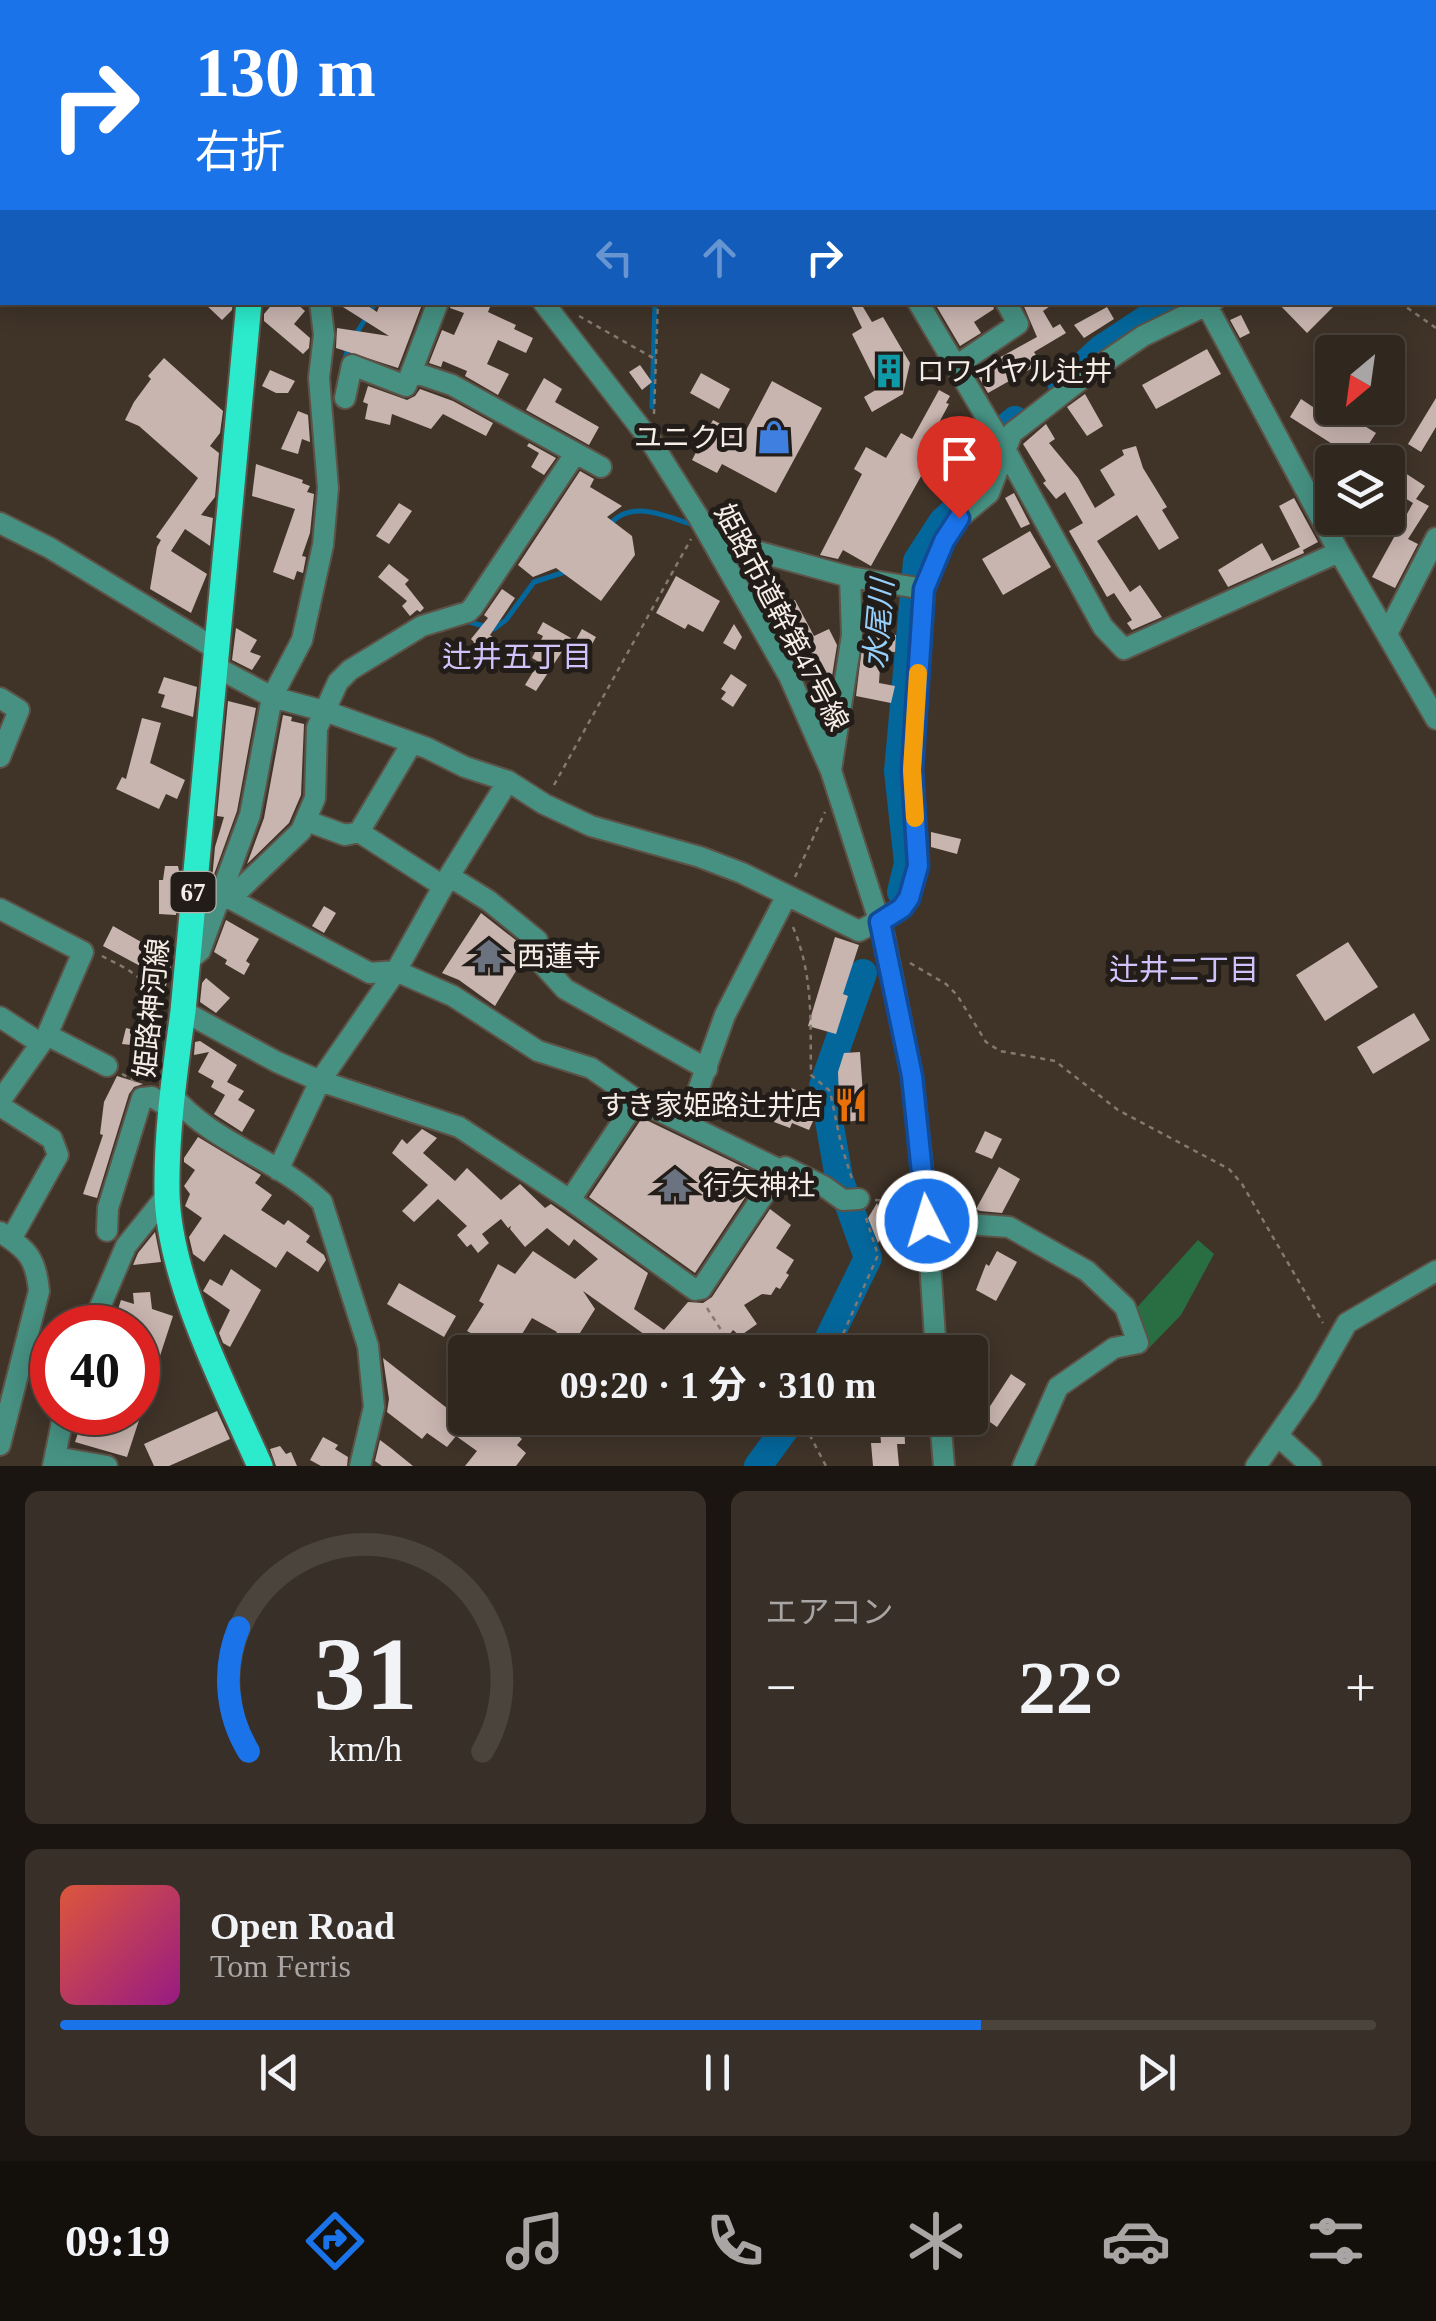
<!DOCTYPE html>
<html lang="ja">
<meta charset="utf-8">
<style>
body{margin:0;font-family:"Times New Roman","Noto Sans JP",serif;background:#382f28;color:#f1f3f6;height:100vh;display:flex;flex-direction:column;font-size:38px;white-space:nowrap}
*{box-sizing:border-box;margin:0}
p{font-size:32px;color:#a8a5a4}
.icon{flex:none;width:55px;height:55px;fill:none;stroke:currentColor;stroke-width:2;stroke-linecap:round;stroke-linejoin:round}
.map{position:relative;height:1466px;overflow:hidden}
.details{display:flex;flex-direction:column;gap:25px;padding:25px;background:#1a1511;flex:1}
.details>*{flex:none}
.hud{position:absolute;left:0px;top:0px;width:1438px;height:305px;box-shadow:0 5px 25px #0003,0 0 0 2px #4b443d;background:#1a73e8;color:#fff;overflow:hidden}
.needle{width:65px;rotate:209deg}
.tools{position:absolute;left:1315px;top:335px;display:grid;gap:20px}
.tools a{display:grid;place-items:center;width:90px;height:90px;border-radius:10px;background:#30271f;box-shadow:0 5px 25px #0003,0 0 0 2px #4b443d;font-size:50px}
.speed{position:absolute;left:30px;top:1305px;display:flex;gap:20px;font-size:50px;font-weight:700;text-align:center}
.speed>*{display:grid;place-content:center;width:130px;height:130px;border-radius:50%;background:#30271f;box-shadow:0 5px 25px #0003,0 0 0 2px #4b443d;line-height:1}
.speed .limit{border:15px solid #d22;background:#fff;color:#111}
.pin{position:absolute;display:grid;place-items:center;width:85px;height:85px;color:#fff;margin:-102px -42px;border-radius:50% 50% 50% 0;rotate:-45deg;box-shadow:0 0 10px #0007}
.pin .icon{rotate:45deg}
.me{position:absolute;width:110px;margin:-55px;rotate:355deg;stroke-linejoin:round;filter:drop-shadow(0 0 8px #0008)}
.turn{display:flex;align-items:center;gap:35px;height:210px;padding:0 30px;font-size:45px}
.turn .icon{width:130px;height:130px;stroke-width:2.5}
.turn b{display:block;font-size:70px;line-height:85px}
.lanes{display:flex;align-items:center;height:95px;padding:0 30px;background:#0003;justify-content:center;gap:50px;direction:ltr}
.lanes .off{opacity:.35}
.big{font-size:75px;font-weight:700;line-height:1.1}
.details .tile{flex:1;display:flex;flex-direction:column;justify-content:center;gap:15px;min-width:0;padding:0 35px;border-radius:15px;background:#382f28}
.details .dial{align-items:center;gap:0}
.dial svg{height:260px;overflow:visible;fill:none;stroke:#4b443d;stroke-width:7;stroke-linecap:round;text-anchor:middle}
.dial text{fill:#f1f3f6;stroke:none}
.song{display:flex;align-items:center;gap:30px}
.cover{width:120px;height:120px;border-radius:15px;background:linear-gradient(135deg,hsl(10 70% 55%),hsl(310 70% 35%))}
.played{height:10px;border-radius:5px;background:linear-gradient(90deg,#1a73e8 70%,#4b443d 70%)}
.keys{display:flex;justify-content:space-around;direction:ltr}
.heat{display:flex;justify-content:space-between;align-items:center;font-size:55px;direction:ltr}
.details .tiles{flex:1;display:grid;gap:25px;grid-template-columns:1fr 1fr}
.tile:last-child{grid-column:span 2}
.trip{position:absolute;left:448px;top:1335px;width:540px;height:100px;border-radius:10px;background:#30271f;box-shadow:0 5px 25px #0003,0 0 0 2px #4b443d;font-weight:700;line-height:100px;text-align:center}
.menu{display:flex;height:160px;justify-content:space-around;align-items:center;background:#13100c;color:#a8a5a4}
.menu .icon{width:70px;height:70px}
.menu .selected{color:#1a73e8}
.menu b{font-size:45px;color:#f1f3f6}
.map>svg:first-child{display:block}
.green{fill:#286e42}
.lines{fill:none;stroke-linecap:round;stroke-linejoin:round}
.stream{stroke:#04679c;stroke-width:5}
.river{stroke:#04679c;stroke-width:28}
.building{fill:#c9b5b0}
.minor-casing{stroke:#5d5247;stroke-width:24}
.major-casing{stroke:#5d5247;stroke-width:29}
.path{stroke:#83796f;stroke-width:2.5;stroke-dasharray:5 5;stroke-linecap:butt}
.minor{stroke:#469182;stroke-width:20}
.major{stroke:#2bebcc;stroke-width:25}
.route-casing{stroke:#114b97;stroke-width:25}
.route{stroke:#1a73e8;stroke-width:18}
.slow{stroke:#f59e0b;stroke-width:18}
.labels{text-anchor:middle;stroke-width:10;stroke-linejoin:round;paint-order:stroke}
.shield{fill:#221d18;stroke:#b6afa8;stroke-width:2.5}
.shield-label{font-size:25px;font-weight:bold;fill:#f5ede6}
.poi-label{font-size:28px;fill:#f5ede6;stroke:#221d18;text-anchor:start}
.street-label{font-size:28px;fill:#f5ede6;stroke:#221d18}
.water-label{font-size:30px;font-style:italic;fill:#95cffc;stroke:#221d18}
.neighbourhood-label{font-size:30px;fill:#d0c2fb;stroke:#221d18}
</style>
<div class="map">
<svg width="1436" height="1466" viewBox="0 0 1436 1466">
<rect width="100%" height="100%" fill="#403429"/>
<path class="green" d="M1198,1240L1214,1254L1181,1315L1148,1349L1132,1313Z"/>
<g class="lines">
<path class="stream" d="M450,0L451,2
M531,0L532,2
M700,0L701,2
M948,2L953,0
M356,334L376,302
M342,370L348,348
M652,407L655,302
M608,526C631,498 664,516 694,525
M466,621L494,629L506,620L534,582L568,571"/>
<path class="river" d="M1435,84L1436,83
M1062,385L1101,349L1148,318L1184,302
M901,892L908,863L898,771L917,561L943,521L979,489L991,466L1003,430L1015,420
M822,1352L868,1258L839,1178L823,1086L863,973
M758,1466L793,1418"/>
</g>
<path class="building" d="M203,302H233L232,310L222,320Z
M274,302H295L305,311L294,324L310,338L309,348L303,354L264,321V314Z
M335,302H362L377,312L381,302H423L398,368L336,348L337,328L389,336Z
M451,302H492L488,312L516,325L514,329L533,338L526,353L498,340L487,364L509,374L498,395L465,376L467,371L443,361L441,367L429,363L442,330L454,335L464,313L450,308Z
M855,302H860L872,322L883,317L910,363L903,394L872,412L864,397L879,388L852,334L862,328L851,305Z
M934,302H992L994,309L974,322L981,333L960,346Z
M1022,302H1056L1043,311L1053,328L1060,324L1066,333L1034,352L1041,363L988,393L975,371L1037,337Z
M1277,302H1338L1307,333Z
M1107,307L1114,319L1084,338L1074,325Z
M1241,315L1250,333L1240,338L1230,320Z
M1207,349L1221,374L1156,409L1142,385Z
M164,358L223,411L220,433L210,446L219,453L215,497L201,515L213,518L210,546L185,529L171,551L207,574L191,613L150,589L157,547L161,540L156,537L198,478L139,426L125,420L134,402L151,379L148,376Z
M640,365L652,382L642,390L629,372Z
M270,370L295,381L288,393H276L262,386Z
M701,373L730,389L719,409L690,393Z
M544,378L562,389L555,402L599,427L589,445L526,410Z
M772,381L822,408L776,493L722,464L717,473L692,460L713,420L743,436Z
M368,386L407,400L415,396L420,389L453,401L493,423L486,436L443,414L431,429L392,414L390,425L365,419L368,404L363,402Z
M939,390L950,396L946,403L949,404L926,447L955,463L970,437L981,443L965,479L962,477L957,486L925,469L871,566L843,550L838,559L820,555L862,474L854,469L866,447L886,458L901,433L912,439Z
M1085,394L1103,426L1087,436L1067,407Z
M1436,398V427L1421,452L1408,444Z
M1301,399L1331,419L1337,409L1376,433L1357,462H1332V494L1315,478L1337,447L1290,417Z
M298,411L308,415L310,442L302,439L298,454L281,449Z
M1046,424L1055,439L1049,443L1078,478L1095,508L1115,495L1100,470L1124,455L1122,450L1136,446L1143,468L1167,507L1162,510L1179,538L1159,550L1137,515L1097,541L1130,592L1140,585L1162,617L1132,630L1127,623L1132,620L1114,593L1107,597L1069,531L1083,523L1065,492L1056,499L1043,483L1046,481L1023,444Z
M529,443L556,458L544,475L531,467L539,453L527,446Z
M256,464L303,480L302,483L310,486L307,492L314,494L310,533L302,556L306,557L303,573L297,571L294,580L273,572L295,509L252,496Z
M580,471L594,479L590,487L622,506L607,517L632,536L635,555L601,601L556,568L533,577L518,565Z
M1402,471L1425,486L1416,499L1429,506L1408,539L1418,544L1395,588L1372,577L1413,503L1390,489Z
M1014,493L1030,524L1021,528L1005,498Z
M1294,498L1318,542L1303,550L1304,553L1228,587L1218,570L1262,543L1272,561L1300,547L1279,506Z
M399,503L412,511L389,544L376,536Z
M1030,531L1051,567L1003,595L982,559Z
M389,564L409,580L405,584L424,608L420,612L417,610L410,616L402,606L407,601L378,577Z
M676,576L720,601L703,632L688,624L685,629L656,613Z
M502,589L515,598L490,635L506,649L495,662L471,648L474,642L471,639L488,618L484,615Z
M795,600L814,636L829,629L837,645L830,689L827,690L784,605Z
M543,622L571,638L536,691L525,685L539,662L532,658L543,636L537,633Z
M865,623L878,624L877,628L884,629V634L896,635L895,652L881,651L879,683L895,686L891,703L856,696Z
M734,624L742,637L735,650L723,643Z
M236,628L257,640L250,652L261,656L252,670L232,660Z
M582,629L596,637L586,655L572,647Z
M731,674L747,685L733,707L721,699L726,692L721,689Z
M164,677L197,687L193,717L161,707L165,695L158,693Z
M228,701L256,708L237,811L212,880L215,847L224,817L217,816Z
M283,715L292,717L291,721L304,724L301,795L289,823L247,864L264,818Z
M142,718L161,723L150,763L185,780L177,799L166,794L159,809L116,789L122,777L126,779Z
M931,832L961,839L957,854L931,847Z
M165,866H178L179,871L176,915L159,914V880H163Z
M324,906L336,913L324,933L312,926Z
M481,913L522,945V961L495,1006L459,980L442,973Z
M226,920L259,939L246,961L250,964L244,975L225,964L227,960L214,952Z
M113,926L166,956L164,962L171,965L165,990L138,974L142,967L103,946Z
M835,937L859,945L843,994L848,996L836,1034L808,1026Z
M1348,942L1378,987L1325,1021L1296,975Z
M206,978L230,998L216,1013L200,1002L202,983Z
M1414,1013L1430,1040L1373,1074L1357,1047Z
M126,1028L153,1035L150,1047L122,1044Z
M200,1041L237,1065L227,1082L244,1091L238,1100L255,1110L242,1132L214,1114L225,1095L211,1087L214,1081L198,1072L209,1052L194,1055L195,1042Z
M860,1052L864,1109L860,1120L840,1123L838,1072L844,1053Z
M117,1076L143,1084L134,1087L129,1094L97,1198L83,1194L103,1135L100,1134L104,1102Z
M788,1087L804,1093L797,1112L814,1119L809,1130L792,1123L790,1128L774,1122Z
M642,1118L760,1175L695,1273L589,1197Z
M422,1129L437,1138L423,1153L455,1181L467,1168L501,1200L520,1184L545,1208L551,1204L648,1273L634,1309L664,1330L688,1302L703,1303L712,1297L770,1209L791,1225L776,1248L794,1260L786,1273L789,1275L780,1289L776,1287L771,1295L762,1294L744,1305L757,1324L740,1336L733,1330L716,1352H662L655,1347L658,1344L583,1291L595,1309L568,1352H544L557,1332L532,1318L519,1339L542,1352H505L467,1331L484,1304L479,1301L498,1264L515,1274L533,1251L575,1279L598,1259L574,1239L569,1246L547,1228L525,1247L510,1229L511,1226L508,1228L501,1219L482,1234L489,1243L478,1253L471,1244L467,1247L457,1235L467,1226L438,1199L414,1222L402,1211L428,1185L392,1153L402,1139L407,1144Z
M985,1131L1002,1139L992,1159L975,1152Z
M198,1137L261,1175L255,1183L272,1195L261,1210L284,1225L288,1220L310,1236L306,1242L324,1255L326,1260L318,1272L287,1251L276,1268L224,1234L204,1262L193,1254L189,1237L202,1218L185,1206L190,1194L184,1186L195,1170L184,1162V1158Z
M999,1167L1020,1179L1002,1213L980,1211L976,1209Z
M877,1203L883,1220L890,1224L878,1243L868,1218Z
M155,1232L161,1262L133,1265L138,1253Z
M997,1251L1017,1262L996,1301L976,1290L986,1264L989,1266Z
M231,1269L261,1290L230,1347L223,1343L219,1333L230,1310L203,1291L210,1279L222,1286Z
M399,1283L456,1316L444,1337L387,1304Z
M150,1292L152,1309L173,1316L127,1457L75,1442L85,1412H138V1328H112L121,1300L134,1304L133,1293Z
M970,1350L987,1360L970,1389Z
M383,1358L452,1412L448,1418H471L484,1427L489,1422L504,1434L509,1428L522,1439L517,1445L526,1453L516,1466H465L477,1451L456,1436L447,1447L427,1433L422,1439L387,1412L389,1399Z
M1011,1374L1026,1384L997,1427L983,1417Z
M217,1411L230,1439L169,1466H154L144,1444Z
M879,1418H904L905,1444H897L899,1466H873L871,1443H881Z
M323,1437L338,1445L335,1449L348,1457L347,1466H321L310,1460Z
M380,1440L392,1449L413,1466H382L375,1461Z
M280,1446L286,1454L291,1452L297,1466H276L270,1449Z"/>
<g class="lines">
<g class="minor-casing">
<path id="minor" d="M93,0L96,2
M196,0L198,2
M293,0V2
M318,0L320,2
M587,0L590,2
M744,0L745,2
M1034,0L1036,2
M494,2L495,0
M1435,98L1436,97
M1435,165L1436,166
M543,302L650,440L699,518L789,676L831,771L884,936L912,1076L926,1203L936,1352
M918,302L1005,449L1103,627L1124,649L1339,552
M1205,302L1339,552L1436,719
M956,366L1018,324L1006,302
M413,372L452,385L601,467
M345,398L352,365L406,386L438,302
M0,523L50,548L216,649
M712,539L850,577L924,589
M1388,632L1436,538
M216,667L272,697L328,712L427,748L465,767L508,781L544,804L591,826L700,857L742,873L859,931L902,908L909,897L918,866L912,770L924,589L944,541L959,518L989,493L1012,433L1093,370L1143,336L1213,302
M0,698L19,710L0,757
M831,770L852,635L850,577
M307,821L345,835L359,832L443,886
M359,832L412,743
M449,876L489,901L537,940L534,955L565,989L707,1069
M223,895L370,973L396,971L453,996L538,1051L591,1068L637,1100L780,1170L701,1289L695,1290L570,1200L637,1100
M230,899L301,831L315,798L317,728L338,682L350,670L422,626L468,612L473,607L575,454
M0,909L83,952L47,1035L0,1101
M186,963L200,951L250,815L272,697L302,640L323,545L328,488L319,378L324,335L320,302
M183,1011L277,1062L320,1081L459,1127L570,1200
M0,1017L40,1043
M47,1035L107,1066
M172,1095C212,1143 278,1159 322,1202L368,1346L374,1407L360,1466
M0,1106L52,1139L58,1155L11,1239
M686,1124L725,1015L786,897
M278,1170L320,1081L396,971L449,876L508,781
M780,1170L785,1167L825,1187L843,1200L859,1199
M927,1221L1009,1227L1087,1271L1125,1307L1138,1343L1114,1348L1058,1387L1023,1466
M107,1231L108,1208L142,1098L152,1097L172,1109
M0,1232C27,1249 36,1258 39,1291L0,1445
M91,1328L126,1246L167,1195
M940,1418L944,1466
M1278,1436L1311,1466
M55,1457L107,1466
M53,1466L64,1412
M1256,1466L1307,1393L1347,1323L1436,1271"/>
</g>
<g class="major-casing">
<path id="major" d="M275,2L276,0
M249,302L183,1011C175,1071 166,1132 167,1193C169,1280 225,1387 260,1466"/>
</g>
<path class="path" d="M1399,302L1436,328
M579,316L655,359
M654,414L658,302
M554,785L691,539
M795,877L825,812
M793,927C814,977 810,1022 811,1075L830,1091L841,1144L852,1179
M102,956L127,969L162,995
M910,963L946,984L957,995L986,1042L1000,1051L1055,1061L1118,1110L1229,1169L1242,1184L1323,1323
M122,1074L137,1082
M875,1200L907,1202
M707,1308L725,1336L730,1352
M835,1352L878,1255L865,1215
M786,1418L806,1428L826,1466
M806,1427L808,1418"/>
<use href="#minor" class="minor"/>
<use href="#major" class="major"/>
</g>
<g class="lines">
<g class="route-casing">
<path id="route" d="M927,1221L912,1076L880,922L902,908L909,898L918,866L912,770L924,589L944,541L959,518"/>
</g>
<use href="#route" class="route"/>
<path class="slow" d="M915,818L912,770L918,673"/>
</g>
<defs>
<g id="building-bare" transform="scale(2.7)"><path d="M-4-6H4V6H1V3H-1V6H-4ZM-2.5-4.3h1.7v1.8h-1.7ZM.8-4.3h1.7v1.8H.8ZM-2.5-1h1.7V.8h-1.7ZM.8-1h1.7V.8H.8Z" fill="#0f9aa8" stroke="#221d18" stroke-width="2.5" paint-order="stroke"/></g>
<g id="shop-bare" transform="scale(2.7)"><path d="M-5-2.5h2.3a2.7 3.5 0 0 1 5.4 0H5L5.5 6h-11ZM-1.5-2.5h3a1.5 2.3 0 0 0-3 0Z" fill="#3f7fe0" stroke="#221d18" stroke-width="2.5" paint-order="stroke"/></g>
<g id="temple-bare" transform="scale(2.7)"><path d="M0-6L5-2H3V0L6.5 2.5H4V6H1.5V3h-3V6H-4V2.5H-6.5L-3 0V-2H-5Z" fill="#6b7280" stroke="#221d18" stroke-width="2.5" paint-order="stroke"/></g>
<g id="restaurant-bare" transform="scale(2.7)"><path d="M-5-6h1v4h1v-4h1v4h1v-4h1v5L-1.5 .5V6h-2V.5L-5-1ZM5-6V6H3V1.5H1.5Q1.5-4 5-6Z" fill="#e8710a" stroke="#221d18" stroke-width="2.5" paint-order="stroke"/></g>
</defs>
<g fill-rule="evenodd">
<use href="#building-bare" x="889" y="371"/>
<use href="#shop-bare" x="774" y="437"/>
<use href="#temple-bare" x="489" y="956"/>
<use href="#restaurant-bare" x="851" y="1105"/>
<use href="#temple-bare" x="675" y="1185"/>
</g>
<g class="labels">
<rect class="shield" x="170.5" y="872" width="45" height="40" rx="8"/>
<g class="shield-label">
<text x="193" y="901">67</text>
</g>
<g class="poi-label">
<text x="917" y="381">ロワイヤル辻井</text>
<text x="746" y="447" text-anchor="end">ユニクロ</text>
<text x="517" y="966">西蓮寺</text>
<text x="823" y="1115" text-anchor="end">すき家姫路辻井店</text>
<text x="703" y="1195">行矢神社</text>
</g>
<g class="street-label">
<text transform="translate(782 617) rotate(62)" y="10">姫路市道幹第47号線</text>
<text transform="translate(151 1008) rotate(-84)" y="10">姫路神河線</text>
</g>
<g class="water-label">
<text transform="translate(879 624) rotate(-85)" y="10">水尾川</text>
</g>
<g class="neighbourhood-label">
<text x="517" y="667">辻井五丁目</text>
<text x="1184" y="980">辻井二丁目</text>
</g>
</g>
</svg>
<div class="tools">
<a><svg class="needle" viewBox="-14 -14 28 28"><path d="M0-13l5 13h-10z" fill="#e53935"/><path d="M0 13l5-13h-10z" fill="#a8a5a4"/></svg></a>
<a><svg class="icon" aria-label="layers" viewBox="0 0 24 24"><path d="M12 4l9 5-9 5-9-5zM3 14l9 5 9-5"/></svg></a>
</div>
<div class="speed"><div class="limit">40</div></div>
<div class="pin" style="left:959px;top:518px;background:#d93025"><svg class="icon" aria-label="arrive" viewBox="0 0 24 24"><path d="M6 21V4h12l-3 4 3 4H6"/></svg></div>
<svg class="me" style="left:927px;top:1221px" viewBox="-20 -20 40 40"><circle r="17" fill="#1a73e8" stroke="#fff" stroke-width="3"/><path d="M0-11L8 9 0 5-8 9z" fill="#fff"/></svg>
<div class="trip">09:20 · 1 分 · 310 m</div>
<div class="hud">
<div class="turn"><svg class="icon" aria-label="right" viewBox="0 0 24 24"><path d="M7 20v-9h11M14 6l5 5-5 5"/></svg><div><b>130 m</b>右折</div></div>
<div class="lanes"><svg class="icon off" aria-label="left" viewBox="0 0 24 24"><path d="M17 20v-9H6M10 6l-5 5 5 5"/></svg><svg class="icon off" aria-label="ahead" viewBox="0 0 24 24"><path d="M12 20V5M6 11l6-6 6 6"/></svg><svg class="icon" aria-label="right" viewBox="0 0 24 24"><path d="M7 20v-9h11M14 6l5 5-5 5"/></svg></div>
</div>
</div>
<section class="details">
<div class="tiles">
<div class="tile dial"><svg viewBox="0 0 100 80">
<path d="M14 69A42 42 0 1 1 86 69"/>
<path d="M14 69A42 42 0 0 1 11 31" stroke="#1a73e8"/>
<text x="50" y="56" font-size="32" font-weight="700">31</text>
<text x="50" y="72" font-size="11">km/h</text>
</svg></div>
<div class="tile"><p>エアコン</p>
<div class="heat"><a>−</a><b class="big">22°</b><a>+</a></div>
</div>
<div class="tile">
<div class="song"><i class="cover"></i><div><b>Open Road</b><p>Tom Ferris</p></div></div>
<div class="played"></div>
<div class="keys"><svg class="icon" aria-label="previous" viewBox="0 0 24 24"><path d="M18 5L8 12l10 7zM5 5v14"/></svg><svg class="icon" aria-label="pause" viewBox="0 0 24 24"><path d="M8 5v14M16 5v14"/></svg><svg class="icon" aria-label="next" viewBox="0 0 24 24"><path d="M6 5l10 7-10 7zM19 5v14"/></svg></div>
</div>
</div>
</section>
<nav class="menu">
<b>09:19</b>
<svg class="icon selected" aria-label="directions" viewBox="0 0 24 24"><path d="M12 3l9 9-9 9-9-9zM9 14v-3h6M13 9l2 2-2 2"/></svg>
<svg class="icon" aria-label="music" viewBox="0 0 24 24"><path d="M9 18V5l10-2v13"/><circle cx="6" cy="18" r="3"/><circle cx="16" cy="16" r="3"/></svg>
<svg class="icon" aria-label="phone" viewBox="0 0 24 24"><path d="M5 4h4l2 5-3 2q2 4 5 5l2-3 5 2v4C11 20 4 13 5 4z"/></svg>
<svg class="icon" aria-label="climate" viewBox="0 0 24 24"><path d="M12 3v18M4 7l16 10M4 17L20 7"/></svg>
<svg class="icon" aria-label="car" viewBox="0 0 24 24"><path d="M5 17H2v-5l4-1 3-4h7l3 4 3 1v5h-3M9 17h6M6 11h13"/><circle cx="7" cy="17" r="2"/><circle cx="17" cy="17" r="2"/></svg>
<svg class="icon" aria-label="filters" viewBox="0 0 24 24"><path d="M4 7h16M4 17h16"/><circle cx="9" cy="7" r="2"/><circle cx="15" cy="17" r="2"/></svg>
</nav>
